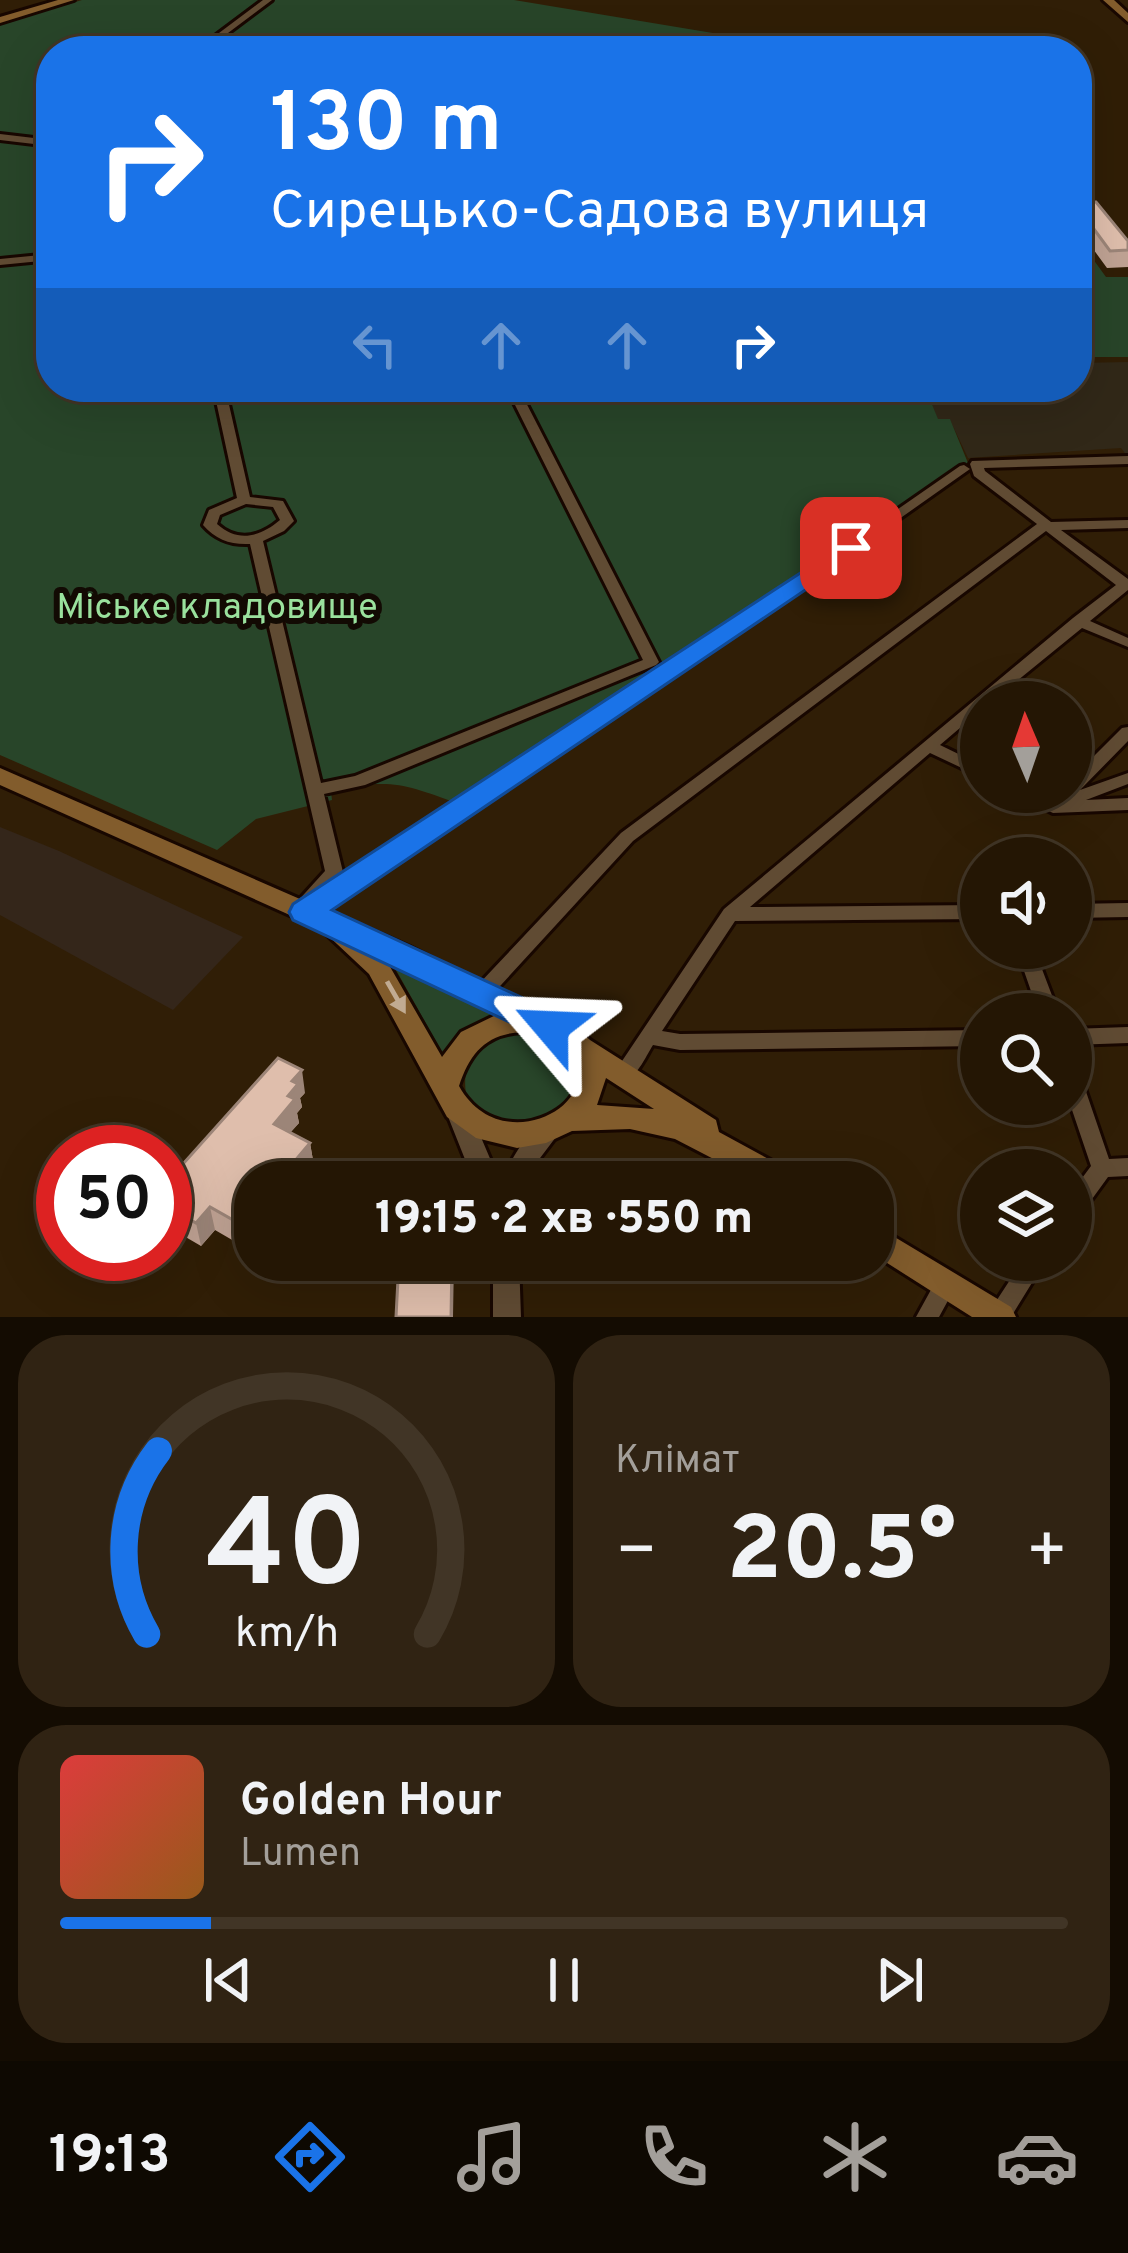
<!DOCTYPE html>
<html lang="uk">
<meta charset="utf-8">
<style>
body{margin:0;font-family:Overpass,sans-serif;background:#302313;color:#f1f3f6;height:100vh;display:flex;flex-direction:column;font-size:45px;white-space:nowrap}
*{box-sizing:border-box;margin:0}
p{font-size:39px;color:#a39f9a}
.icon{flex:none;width:66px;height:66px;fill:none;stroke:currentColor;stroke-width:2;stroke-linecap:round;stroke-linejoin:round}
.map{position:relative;height:1317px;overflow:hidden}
.panel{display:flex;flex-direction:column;gap:18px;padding:18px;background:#140c02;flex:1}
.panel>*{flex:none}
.banner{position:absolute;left:36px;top:36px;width:1056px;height:366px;border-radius:48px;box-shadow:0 12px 48px #0002,0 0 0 3px #413526;background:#1a73e8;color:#fff;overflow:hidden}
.needle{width:78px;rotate:358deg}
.tools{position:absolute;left:960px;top:681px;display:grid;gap:24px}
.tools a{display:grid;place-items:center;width:132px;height:132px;border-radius:50%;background:#241604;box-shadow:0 12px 48px #0002,0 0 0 3px #413526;font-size:60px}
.speed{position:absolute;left:36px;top:1125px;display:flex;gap:24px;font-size:60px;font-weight:700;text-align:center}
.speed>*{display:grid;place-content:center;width:156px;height:156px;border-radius:50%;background:#241604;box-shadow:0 12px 48px #0002,0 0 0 3px #413526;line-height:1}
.speed .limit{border:18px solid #d22;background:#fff;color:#111}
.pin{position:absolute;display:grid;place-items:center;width:102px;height:102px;color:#fff;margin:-51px;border-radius:24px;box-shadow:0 6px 18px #0006}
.me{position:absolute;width:132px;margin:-66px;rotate:296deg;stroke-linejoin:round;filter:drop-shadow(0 0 9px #0008)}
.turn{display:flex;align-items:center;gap:42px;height:252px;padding:0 36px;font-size:54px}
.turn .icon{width:156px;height:156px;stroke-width:2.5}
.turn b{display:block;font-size:84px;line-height:102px}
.lanes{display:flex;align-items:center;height:114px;padding:0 36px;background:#0003;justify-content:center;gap:60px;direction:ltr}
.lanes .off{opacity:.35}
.big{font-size:90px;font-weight:800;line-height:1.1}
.panel .tile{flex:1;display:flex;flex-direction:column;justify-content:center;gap:18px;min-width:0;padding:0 42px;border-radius:48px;background:#302313}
.panel .dial{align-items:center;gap:0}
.dial svg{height:312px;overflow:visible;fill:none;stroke:#413526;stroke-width:7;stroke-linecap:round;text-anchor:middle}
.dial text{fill:#f1f3f6;stroke:none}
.song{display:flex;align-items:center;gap:36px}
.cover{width:144px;height:144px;border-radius:18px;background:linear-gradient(135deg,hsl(0 70% 55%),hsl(30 70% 35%))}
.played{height:12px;border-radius:6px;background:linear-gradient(90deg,#1a73e8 15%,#413526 15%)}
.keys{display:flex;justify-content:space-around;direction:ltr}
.heat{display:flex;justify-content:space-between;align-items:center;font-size:66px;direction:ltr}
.panel .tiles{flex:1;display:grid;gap:18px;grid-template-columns:1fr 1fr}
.tile:last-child{grid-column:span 2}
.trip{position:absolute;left:234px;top:1161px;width:660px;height:120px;border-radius:48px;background:#241604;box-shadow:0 12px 48px #0002,0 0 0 3px #413526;font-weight:800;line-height:120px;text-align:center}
.tabs{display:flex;height:192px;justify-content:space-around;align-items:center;background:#0e0902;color:#a39f9a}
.tabs .icon{width:84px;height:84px}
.tabs .current{color:#1a73e8}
.tabs b{font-size:54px;color:#f1f3f6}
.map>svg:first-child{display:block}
.industrial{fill:#312818}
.education{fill:#34261a}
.green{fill:#284529}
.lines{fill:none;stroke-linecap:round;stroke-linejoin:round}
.minor-casing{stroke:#180700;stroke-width:6}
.tertiary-casing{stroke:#180700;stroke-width:6}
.secondary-casing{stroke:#180700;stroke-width:6}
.minor{fill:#604b33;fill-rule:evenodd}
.tertiary{fill:#604b33;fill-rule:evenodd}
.secondary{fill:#825c2c;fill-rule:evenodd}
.wall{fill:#c0a394}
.shaded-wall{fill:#9c8578}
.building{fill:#dfbeac;stroke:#9c8578;stroke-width:3}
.oneway{fill:#c1ab92}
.route{fill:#1a73e8;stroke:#114b97;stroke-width:3}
.labels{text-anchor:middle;stroke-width:12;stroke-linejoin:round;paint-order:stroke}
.park-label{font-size:36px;fill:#9ae19d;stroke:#120a03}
</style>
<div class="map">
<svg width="1128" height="1317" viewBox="0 0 1128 1317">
<rect width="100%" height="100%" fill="#301e06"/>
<path class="industrial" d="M1128,362V457L1121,448L968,458L950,420H938L925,387H1077V363Z"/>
<path class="education" d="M0,827L59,851L243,937L173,1010L0,915Z"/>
<path class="green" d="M82,0H514L755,40L793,51H51V387H925L938,419H950L968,463L459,804C405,784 388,777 331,792L332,800L256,819L217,850L0,755V24Z
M1077,237L1106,277H1128V357H1077Z
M395,957L509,1013L444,1056L391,961Z
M531,1034C549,1037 559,1043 570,1058C610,1112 497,1155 466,1093C459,1053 495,1033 531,1034Z"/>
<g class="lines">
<g class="minor-casing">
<path id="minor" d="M263,0H272L204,51H195Z
M0,134L51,140V146L0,140Z
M51,254V260L0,265V259Z
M213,387H225L250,497L283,501L294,521L284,531L263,541L321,783L355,776L643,660L506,387H518L659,662L656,665L365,785L324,794L343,872L331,886L695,650L960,466L964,465L970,469L705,656L311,917L305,919L299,917L296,903L325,871L250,544C231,545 216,540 203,525L209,510L237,498ZM246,504L273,507L280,520C260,537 238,543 217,524L220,515Z
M1128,456V464L984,468L985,471L1051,522L1128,520V528L1061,530L1128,579V590L1090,621L1128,638V647L1082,628L991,702H981V710L940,745L981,765V777L930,753L750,907L981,905V919L735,921L662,1031L680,1034L981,1030V1046L680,1050L653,1045C644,1059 635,1084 617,1079L614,1073L724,909L1073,618L1116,585L1046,531L633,841L490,997L483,999L476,997L473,992L476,987L621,833L1037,524L974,476L970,464L972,461Z
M1128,727V741L1080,790L1128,773V784L1086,800L1128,798V810L1053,813L1018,796L1016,792H1037L1059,801L1061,797L1069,794L1065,792H1071V779L1122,728Z
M1128,903V917L1071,918V904Z
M1016,948H1034L1059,1014H1039Z
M1128,1027V1043L1071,1045V1029Z
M1071,1069L1078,1071L1081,1077L1109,1159L1128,1158V1176L1108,1177L1079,1217L1071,1219V1193L1091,1166L1070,1104Z
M1023,1260H1046L1011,1317H988L991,1309Z
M946,1274L954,1277L957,1284L939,1317H916L938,1277Z"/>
</g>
<g class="tertiary-casing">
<path id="tertiary" d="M457,1099L466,1102L500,1182H474L445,1109L448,1102Z
M547,1123L556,1126L559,1133L534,1166L527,1182H501C512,1160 523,1133 547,1123Z
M493,1260H519L521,1317H493Z"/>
</g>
<g class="secondary-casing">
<path id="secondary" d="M58,0H74L0,23V17Z
M1103,0H1114L1128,13V22Z
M0,768L410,947L543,1014L572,1024L590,1040L716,1120L719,1132L794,1173L798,1182H758L675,1139L630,1129L572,1131L546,1143L517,1148L476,1138L447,1117L369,974L321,929L0,785ZM385,958L392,961L498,1014L461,1032L442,1057ZM522,1032C541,1033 551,1038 564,1050C617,1097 503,1165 459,1086C470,1053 486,1034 522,1032ZM606,1078L654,1109L597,1105Z
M873,1224L1011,1307L1016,1317H972L873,1254Z"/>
</g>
<use href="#minor" class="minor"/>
<use href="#tertiary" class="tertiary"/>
<use href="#secondary" class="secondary"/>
</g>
<path class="wall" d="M1077,202L1128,241V267L1107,268L1077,227Z
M305,1093L300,1098L302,1107L297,1113L299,1123L290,1132L310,1143L314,1166L246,1248L215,1230L201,1246L165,1225V1184Z"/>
<path class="shaded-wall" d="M302,1070L305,1093L300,1098L302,1107L297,1113L299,1123L278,1147L274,1124L288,1096L292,1081Z
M310,1143L314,1166L300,1182H277Z
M210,1207L215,1230L201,1246L196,1223Z
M255,1209V1237L246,1248L242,1225Z
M452,1260H454L453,1317H451Z"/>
<path class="building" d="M1077,202H1096L1128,241V250L1110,251L1077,206Z
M278,1058L302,1070L292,1081L298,1084L288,1096L295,1099L274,1124L310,1143L277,1182H255V1209L242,1225L210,1207L196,1223L165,1205V1184Z
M453,1165V1182H402L403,1167Z
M399,1260H452L451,1317H396Z"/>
<defs><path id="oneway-solid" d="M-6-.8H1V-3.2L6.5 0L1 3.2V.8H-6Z" transform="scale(3)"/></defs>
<use class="oneway" href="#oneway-solid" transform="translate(396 997) rotate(60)"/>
<path class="route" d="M851,540L864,548L860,553L332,910L564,1017L569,1027L564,1036L551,1040L539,1036L293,920L289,912L293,904Z"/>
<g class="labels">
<g class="park-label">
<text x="217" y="618">Міське кладовище</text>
</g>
</g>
</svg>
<div class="tools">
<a><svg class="needle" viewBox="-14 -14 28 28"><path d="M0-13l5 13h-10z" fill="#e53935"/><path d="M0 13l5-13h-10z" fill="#a39f9a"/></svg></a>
<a><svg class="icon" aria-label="sound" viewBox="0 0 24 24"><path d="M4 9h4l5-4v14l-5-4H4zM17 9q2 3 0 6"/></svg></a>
<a><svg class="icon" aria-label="search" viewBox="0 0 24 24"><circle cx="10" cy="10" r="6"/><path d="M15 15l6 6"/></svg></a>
<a><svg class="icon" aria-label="layers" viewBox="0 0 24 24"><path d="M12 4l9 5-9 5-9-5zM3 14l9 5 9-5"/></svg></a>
</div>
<div class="speed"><div class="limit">50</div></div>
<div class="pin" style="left:851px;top:548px;background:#d93025"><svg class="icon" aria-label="arrive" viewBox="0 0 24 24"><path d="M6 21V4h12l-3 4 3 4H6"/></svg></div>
<svg class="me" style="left:551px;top:1027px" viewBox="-20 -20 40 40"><path d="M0-17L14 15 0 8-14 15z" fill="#1a73e8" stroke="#fff" stroke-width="4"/></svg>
<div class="trip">19:15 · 2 хв · 550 m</div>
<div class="banner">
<div class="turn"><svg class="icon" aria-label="right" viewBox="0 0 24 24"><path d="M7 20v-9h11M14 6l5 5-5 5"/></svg><div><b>130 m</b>Сирецько-Садова вулиця</div></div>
<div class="lanes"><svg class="icon off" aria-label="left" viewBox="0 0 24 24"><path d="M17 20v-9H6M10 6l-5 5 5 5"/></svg><svg class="icon off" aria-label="ahead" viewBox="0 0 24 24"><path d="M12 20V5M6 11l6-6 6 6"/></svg><svg class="icon off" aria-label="ahead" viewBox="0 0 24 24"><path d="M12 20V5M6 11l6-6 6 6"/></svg><svg class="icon" aria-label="right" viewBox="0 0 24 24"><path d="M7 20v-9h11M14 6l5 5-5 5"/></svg></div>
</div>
</div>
<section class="panel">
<div class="tiles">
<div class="tile dial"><svg viewBox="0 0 100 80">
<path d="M14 69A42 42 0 1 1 86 69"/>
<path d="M14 69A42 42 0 0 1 17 22" stroke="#1a73e8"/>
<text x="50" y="56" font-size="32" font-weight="700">40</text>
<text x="50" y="72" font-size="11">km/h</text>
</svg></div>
<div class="tile"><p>Клімат</p>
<div class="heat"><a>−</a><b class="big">20.5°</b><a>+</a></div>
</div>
<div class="tile">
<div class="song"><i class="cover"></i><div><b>Golden Hour</b><p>Lumen</p></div></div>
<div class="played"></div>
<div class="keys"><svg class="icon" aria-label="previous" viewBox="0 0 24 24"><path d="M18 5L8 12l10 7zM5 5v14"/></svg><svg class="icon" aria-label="pause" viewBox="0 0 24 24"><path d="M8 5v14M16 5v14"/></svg><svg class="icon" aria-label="next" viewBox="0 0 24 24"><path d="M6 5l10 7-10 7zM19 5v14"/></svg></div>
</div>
</div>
</section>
<nav class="tabs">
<b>19:13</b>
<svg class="icon current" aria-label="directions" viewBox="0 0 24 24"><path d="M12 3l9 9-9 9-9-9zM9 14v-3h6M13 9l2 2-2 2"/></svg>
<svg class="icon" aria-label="music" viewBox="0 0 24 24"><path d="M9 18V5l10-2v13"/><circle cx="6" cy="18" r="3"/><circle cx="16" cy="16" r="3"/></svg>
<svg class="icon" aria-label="phone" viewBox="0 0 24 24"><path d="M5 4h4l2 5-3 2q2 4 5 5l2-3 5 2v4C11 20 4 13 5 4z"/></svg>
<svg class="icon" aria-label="climate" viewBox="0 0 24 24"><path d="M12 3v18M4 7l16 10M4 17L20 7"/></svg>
<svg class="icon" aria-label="car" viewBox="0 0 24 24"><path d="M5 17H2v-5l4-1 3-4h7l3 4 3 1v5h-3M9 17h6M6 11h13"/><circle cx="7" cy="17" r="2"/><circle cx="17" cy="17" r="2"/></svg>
</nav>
